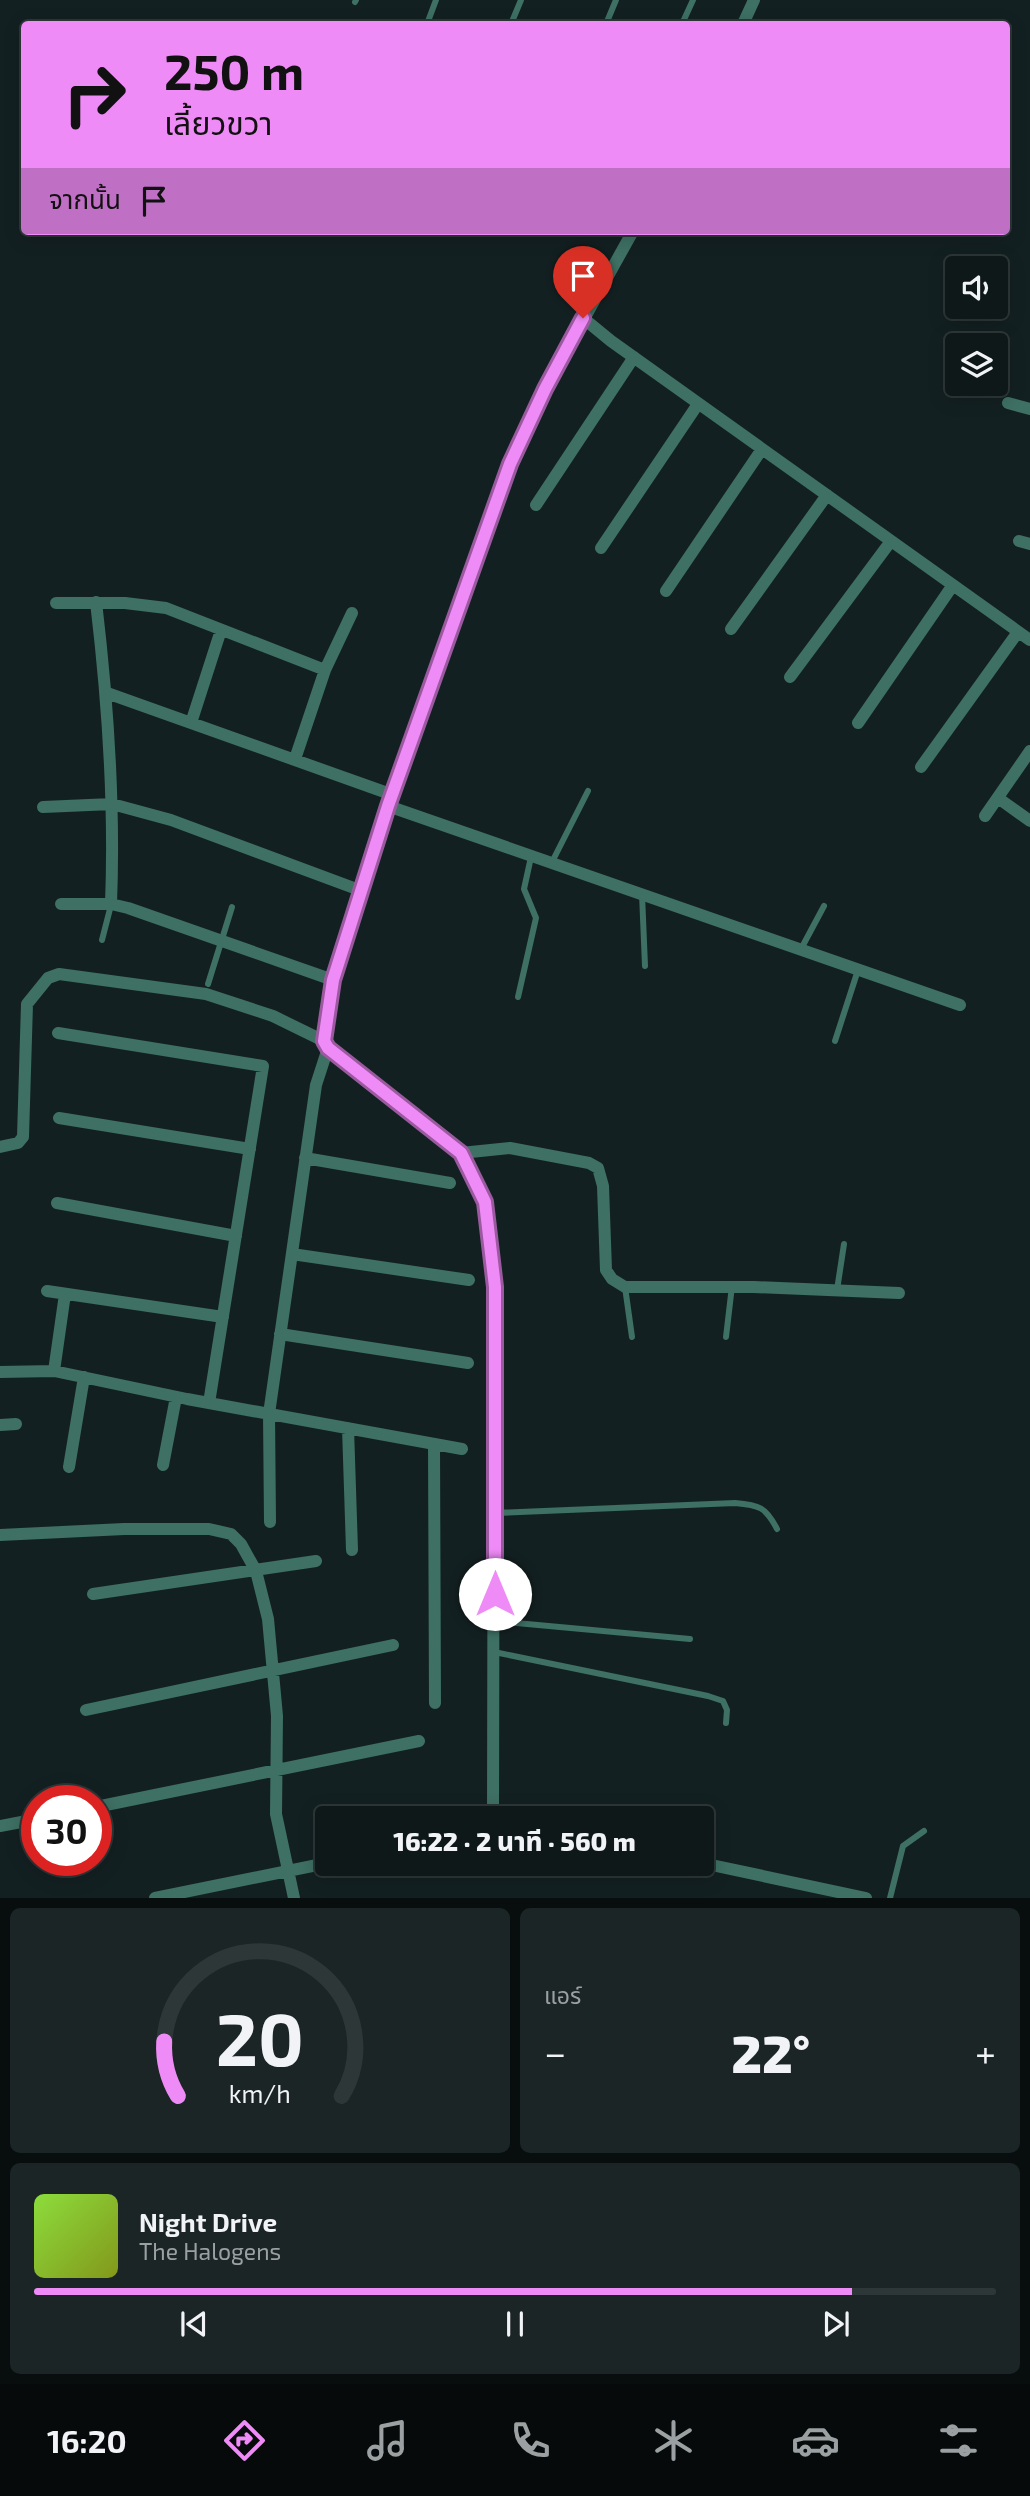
<!DOCTYPE html>
<html lang="th">
<meta charset="utf-8">
<style>
body{margin:0;font-family:"Exo 2","Noto Sans Thai",sans-serif;background:#1c2526;color:#f1f3f6;height:100vh;display:flex;flex-direction:column;font-size:26px;white-space:nowrap}
*{box-sizing:border-box;margin:0}
p{font-size:23px;color:#9ba0a2}
.icon{flex:none;width:38px;height:38px;fill:none;stroke:currentColor;stroke-width:2;stroke-linecap:round;stroke-linejoin:round}
.map{position:relative;height:1898px;overflow:hidden}
.panel{display:flex;flex-direction:column;gap:10px;padding:10px;background:#080d0e;flex:1}
.panel>*{flex:none}
.hud{position:absolute;left:21px;top:21px;width:989px;height:214px;border-radius:7px;box-shadow:0 4px 18px #0003,0 0 0 2px #2e3738;background:#ef8bf6;color:#111;overflow:hidden}
.tools{position:absolute;left:945px;top:256px;display:grid;gap:14px}
.tools a{display:grid;place-items:center;width:63px;height:63px;border-radius:7px;background:#0e1819;box-shadow:0 4px 18px #0003,0 0 0 2px #2e3738;font-size:35px}
.speed{position:absolute;left:21px;top:1785px;display:flex;gap:14px;font-size:35px;font-weight:700;text-align:center}
.speed>*{display:grid;place-content:center;width:91px;height:91px;border-radius:50%;background:#0e1819;box-shadow:0 4px 18px #0003,0 0 0 2px #2e3738;line-height:1}
.speed .limit{border:10px solid #d22;background:#fff;color:#111}
.pin{position:absolute;display:grid;place-items:center;width:60px;height:60px;color:#fff;margin:-72px -30px;border-radius:50% 50% 50% 0;rotate:-45deg;box-shadow:0 0 7px #0007}
.pin .icon{rotate:45deg}
.me{position:absolute;width:77px;margin:-38px;rotate:0deg;stroke-linejoin:round;filter:drop-shadow(0 0 5px #0008)}
.turn{display:flex;align-items:center;gap:24px;height:147px;padding:0 28px;font-size:32px}
.turn .icon{width:91px;height:91px;stroke-width:2.5}
.turn b{display:block;font-size:49px;line-height:60px}
.then{display:flex;align-items:center;height:66px;padding:0 28px;background:#0003;gap:14px;font-size:26px}
.big{font-size:52px;font-weight:800;line-height:1.1}
.panel .card{flex:1;display:flex;flex-direction:column;justify-content:center;gap:10px;min-width:0;padding:0 24px;border-radius:10px;background:#1c2526}
.panel .dial{align-items:center;gap:0}
.dial svg{height:182px;overflow:visible;fill:none;stroke:#2e3738;stroke-width:7;stroke-linecap:round;text-anchor:middle}
.dial text{fill:#f1f3f6;stroke:none}
.song{display:flex;align-items:center;gap:21px}
.cover{width:84px;height:84px;border-radius:10px;background:linear-gradient(135deg,hsl(90 70% 55%),hsl(70 70% 35%))}
.played{height:7px;border-radius:4px;background:linear-gradient(90deg,#ef8bf6 85%,#2e3738 85%)}
.keys{display:flex;justify-content:space-around;direction:ltr}
.heat{display:flex;justify-content:space-between;align-items:center;font-size:38px;direction:ltr}
.panel .tiles{flex:1;display:grid;gap:10px;grid-template-columns:1fr 1fr}
.card:last-child{grid-column:span 2}
.trip{position:absolute;left:315px;top:1806px;width:399px;height:70px;border-radius:7px;background:#0e1819;box-shadow:0 4px 18px #0003,0 0 0 2px #2e3738;font-weight:800;line-height:70px;text-align:center}
.tab-bar{display:flex;height:112px;justify-content:space-around;align-items:center;background:#060a0a;color:#9ba0a2}
.tab-bar .icon{width:49px;height:49px}
.tab-bar .selected{color:#ef8bf6}
.tab-bar b{font-size:32px;color:#f1f3f6}
.map>svg:first-child{display:block}
.lines{fill:none;stroke-linecap:round;stroke-linejoin:round}
.lane{stroke:#3e7063;stroke-width:6}
.street{stroke:#3e7063;stroke-width:12}
.route-casing{stroke:#9b5aa0;stroke-width:18}
.route{stroke:#ef8bf6;stroke-width:12}
</style>
<div class="map">
<svg width="1030" height="1898" viewBox="0 0 1030 1898">
<rect width="100%" height="100%" fill="#132021"/>
<g class="lines">
<path class="lane" d="M355,2L356,0
M427,24L436,0
M511,24L521,0
M606,24L616,0
M682,24L693,0
M552,862L588,791
M642,894L645,966
M102,940L111,905
M801,949L824,906
M208,984L232,907
M518,997L536,918L524,889L531,857
M835,1041L858,970
M625,1287L632,1337
M837,1290L844,1244
M726,1337L732,1286
M495,1513L735,1503C759,1505 766,1507 777,1529
M494,1621L690,1639
M494,1652L708,1696L723,1701L727,1710L726,1723
M890,1898L903,1846L924,1831"/>
<path class="street" d="M743,24L754,0
M583,318L611,341L1030,640
M1008,403L1030,409
M536,505L634,357
M1019,541L1030,544
M601,548L698,404
M666,591L762,449
M96,602C108,703 115,803 111,904
M56,603H125L166,608L325,670
M731,629L827,495
M790,677L891,541
M107,693L393,795
M191,723L221,630
M858,723L953,585
M295,759L325,670L352,613
M921,767L1018,632
M998,798L1030,821
M388,806L960,1005
M43,807L112,804L171,820L362,891
M985,816L1030,751
M61,904H111L128,908L333,980
M58,1033L263,1066L209,1403
M324,1041L333,980L388,806L510,464L545,389L633,231
M59,1118L250,1149
M0,1147L18,1143L23,1137L27,1004L48,978L59,974L206,994L273,1016L324,1041L328,1048L461,1153L485,1202L494,1288L493,1818
M461,1153L510,1148L589,1163L598,1168L603,1186L606,1270L612,1279L625,1287H754L899,1293
M305,1158L450,1183
M57,1203L236,1236
M292,1254L469,1280
M47,1291L223,1317
M280,1334L468,1363
M54,1371L65,1294
M0,1372L54,1371L187,1399L462,1449
M0,1425L16,1424
M348,1428L352,1550
M434,1444L435,1703
M163,1465L176,1397
M69,1467L84,1377
M270,1522L269,1414L316,1085L328,1048
M0,1535L124,1529H209L231,1534L241,1544L256,1571L268,1619L277,1716L276,1814L294,1898
M93,1594L316,1561
M86,1710L393,1645
M96,1807L419,1741
M0,1826L37,1819
M702,1863L866,1898
M155,1898L327,1863"/>
</g>
<g class="lines">
<g class="route-casing">
<path id="route" d="M495,1594V1287L485,1202L461,1153L328,1048L324,1041L333,980L388,806L510,464L545,389L583,318"/>
</g>
<use href="#route" class="route"/>
</g>
</svg>
<div class="tools">
<a><svg class="icon" aria-label="sound" viewBox="0 0 24 24"><path d="M4 9h4l5-4v14l-5-4H4zM17 9q2 3 0 6"/></svg></a>
<a><svg class="icon" aria-label="layers" viewBox="0 0 24 24"><path d="M12 4l9 5-9 5-9-5zM3 14l9 5 9-5"/></svg></a>
</div>
<div class="speed"><div class="limit">30</div></div>
<div class="pin" style="left:583px;top:318px;background:#d93025"><svg class="icon" aria-label="arrive" viewBox="0 0 24 24"><path d="M6 21V4h12l-3 4 3 4H6"/></svg></div>
<svg class="me" style="left:495px;top:1594px" viewBox="-20 -20 40 40"><circle r="19" fill="#fff"/><path d="M0-13L10 11 0 6-10 11z" fill="#ef8bf6"/></svg>
<div class="trip">16:22 · 2 นาที · 560 m</div>
<div class="hud">
<div class="turn"><svg class="icon" aria-label="right" viewBox="0 0 24 24"><path d="M7 20v-9h11M14 6l5 5-5 5"/></svg><div><b>250 m</b>เลี้ยวขวา</div></div>
<div class="then">จากนั้น<svg class="icon" aria-label="arrive" viewBox="0 0 24 24"><path d="M6 21V4h12l-3 4 3 4H6"/></svg></div>
</div>
</div>
<section class="panel">
<div class="tiles">
<div class="card dial"><svg viewBox="0 0 100 80">
<path d="M14 69A42 42 0 1 1 86 69"/>
<path d="M14 69A42 42 0 0 1 8 45" stroke="#ef8bf6"/>
<text x="50" y="56" font-size="32" font-weight="700">20</text>
<text x="50" y="72" font-size="11">km/h</text>
</svg></div>
<div class="card"><p>แอร์</p>
<div class="heat"><a>−</a><b class="big">22°</b><a>+</a></div>
</div>
<div class="card">
<div class="song"><i class="cover"></i><div><b>Night Drive</b><p>The Halogens</p></div></div>
<div class="played"></div>
<div class="keys"><svg class="icon" aria-label="previous" viewBox="0 0 24 24"><path d="M18 5L8 12l10 7zM5 5v14"/></svg><svg class="icon" aria-label="pause" viewBox="0 0 24 24"><path d="M8 5v14M16 5v14"/></svg><svg class="icon" aria-label="next" viewBox="0 0 24 24"><path d="M6 5l10 7-10 7zM19 5v14"/></svg></div>
</div>
</div>
</section>
<nav class="tab-bar">
<b>16:20</b>
<svg class="icon selected" aria-label="directions" viewBox="0 0 24 24"><path d="M12 3l9 9-9 9-9-9zM9 14v-3h6M13 9l2 2-2 2"/></svg>
<svg class="icon" aria-label="music" viewBox="0 0 24 24"><path d="M9 18V5l10-2v13"/><circle cx="6" cy="18" r="3"/><circle cx="16" cy="16" r="3"/></svg>
<svg class="icon" aria-label="phone" viewBox="0 0 24 24"><path d="M5 4h4l2 5-3 2q2 4 5 5l2-3 5 2v4C11 20 4 13 5 4z"/></svg>
<svg class="icon" aria-label="climate" viewBox="0 0 24 24"><path d="M12 3v18M4 7l16 10M4 17L20 7"/></svg>
<svg class="icon" aria-label="car" viewBox="0 0 24 24"><path d="M5 17H2v-5l4-1 3-4h7l3 4 3 1v5h-3M9 17h6M6 11h13"/><circle cx="7" cy="17" r="2"/><circle cx="17" cy="17" r="2"/></svg>
<svg class="icon" aria-label="filters" viewBox="0 0 24 24"><path d="M4 7h16M4 17h16"/><circle cx="9" cy="7" r="2"/><circle cx="15" cy="17" r="2"/></svg>
</nav>
